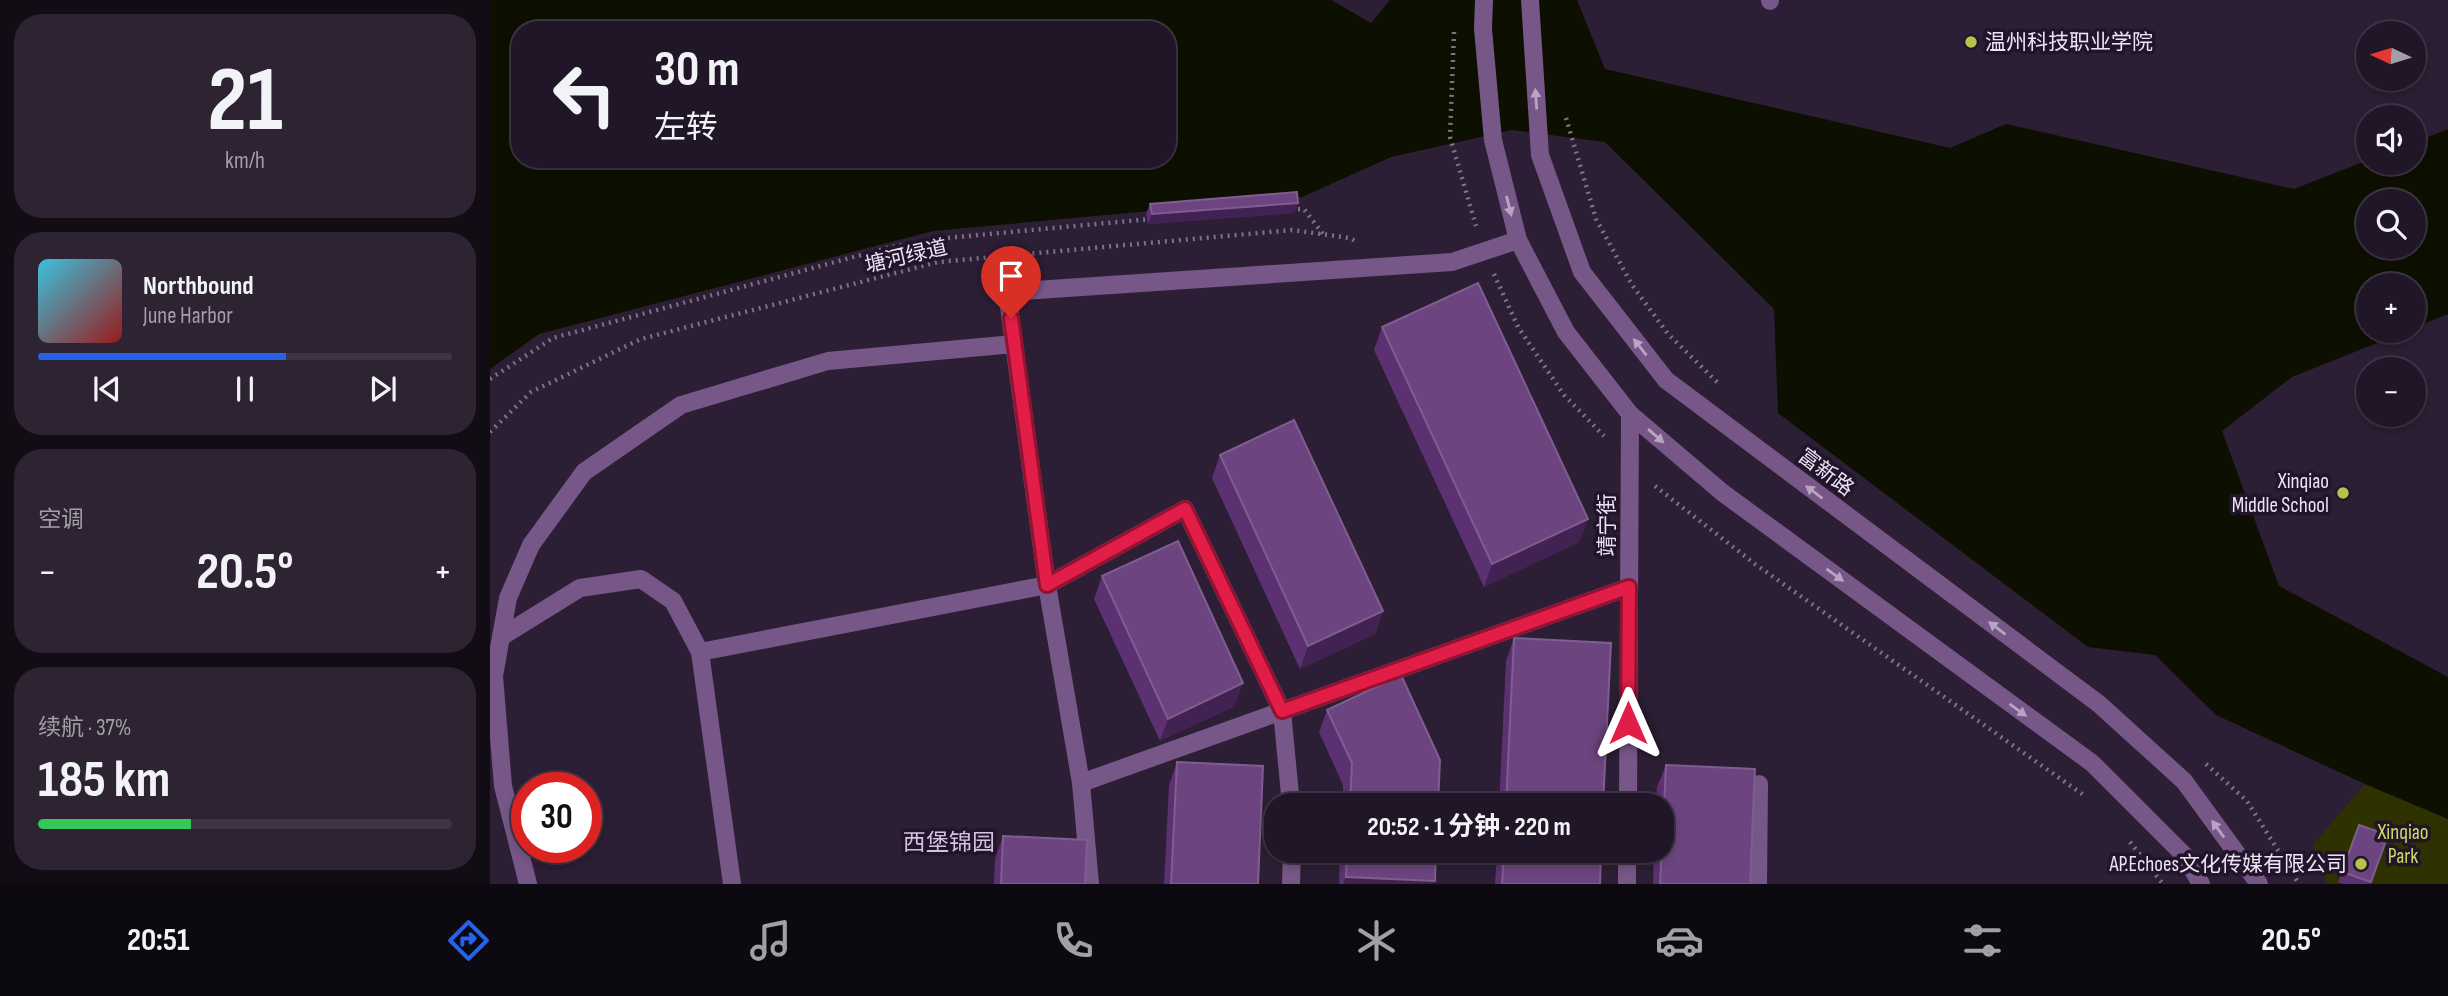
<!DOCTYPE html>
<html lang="zh">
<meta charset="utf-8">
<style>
body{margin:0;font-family:"Sofia Sans Condensed","Noto Sans SC",sans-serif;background:#2d2333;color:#f1f3f6;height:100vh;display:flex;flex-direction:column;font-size:26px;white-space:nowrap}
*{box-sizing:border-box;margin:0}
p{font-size:23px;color:#a29fa7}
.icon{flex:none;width:38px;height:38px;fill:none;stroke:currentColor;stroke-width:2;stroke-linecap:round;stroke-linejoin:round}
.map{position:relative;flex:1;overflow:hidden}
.drawer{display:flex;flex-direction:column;gap:14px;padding:14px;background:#120c15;width:490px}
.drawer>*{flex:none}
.hud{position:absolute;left:21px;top:21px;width:665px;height:147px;border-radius:28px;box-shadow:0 4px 10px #0003,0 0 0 2px #3e3544;background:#211627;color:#f1f3f6;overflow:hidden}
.needle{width:46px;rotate:274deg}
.buttons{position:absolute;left:1866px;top:21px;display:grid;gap:14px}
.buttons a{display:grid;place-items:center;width:70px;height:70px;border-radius:50%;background:#211627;box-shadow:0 4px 10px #0003,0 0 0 2px #3e3544;font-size:35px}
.speed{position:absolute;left:21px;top:772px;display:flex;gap:14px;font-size:35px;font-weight:700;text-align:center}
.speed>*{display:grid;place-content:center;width:91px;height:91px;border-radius:50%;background:#211627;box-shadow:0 4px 10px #0003,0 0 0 2px #3e3544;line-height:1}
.speed .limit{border:10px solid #d22;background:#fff;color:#111}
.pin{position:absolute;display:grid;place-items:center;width:60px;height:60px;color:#fff;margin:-72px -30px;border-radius:50% 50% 50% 0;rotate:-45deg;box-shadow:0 0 7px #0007}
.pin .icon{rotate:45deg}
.me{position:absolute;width:77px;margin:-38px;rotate:0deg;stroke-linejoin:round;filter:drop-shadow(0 0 5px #0008)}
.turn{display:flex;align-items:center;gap:24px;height:147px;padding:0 28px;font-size:32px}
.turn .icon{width:91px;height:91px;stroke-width:2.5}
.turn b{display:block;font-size:49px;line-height:60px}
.big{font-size:52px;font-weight:700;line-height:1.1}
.drawer .widget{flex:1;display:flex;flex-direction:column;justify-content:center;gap:10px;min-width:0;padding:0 24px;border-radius:28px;background:#2d2333}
.drawer .dial{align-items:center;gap:0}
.dial b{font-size:91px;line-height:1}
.song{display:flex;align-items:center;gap:21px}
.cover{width:84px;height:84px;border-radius:10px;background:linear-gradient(135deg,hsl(190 70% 55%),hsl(0 70% 35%))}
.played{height:7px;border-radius:4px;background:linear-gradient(90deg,#2563eb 60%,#3e3544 60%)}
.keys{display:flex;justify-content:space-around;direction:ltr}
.heat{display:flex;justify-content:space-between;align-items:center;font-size:38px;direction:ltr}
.charge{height:10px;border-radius:5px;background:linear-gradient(90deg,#34c759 37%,#3e3544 0)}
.trip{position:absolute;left:774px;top:793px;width:410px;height:70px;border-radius:28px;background:#211627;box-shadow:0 4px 10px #0003,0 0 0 2px #3e3544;font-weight:700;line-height:70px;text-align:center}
.menu{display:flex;height:112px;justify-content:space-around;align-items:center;background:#0d0910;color:#a29fa7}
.menu .icon{width:49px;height:49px}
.menu .on{color:#2563eb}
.menu b{font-size:32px;color:#f1f3f6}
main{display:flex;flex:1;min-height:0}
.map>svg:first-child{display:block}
.green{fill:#2e3200}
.water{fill:#0d0f00;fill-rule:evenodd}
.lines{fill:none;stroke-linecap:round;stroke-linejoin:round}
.path{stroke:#7e7285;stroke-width:4.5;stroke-dasharray:2 5;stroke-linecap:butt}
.service{stroke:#765787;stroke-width:18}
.minor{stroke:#765787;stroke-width:18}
.tertiary{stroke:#765787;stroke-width:18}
.wall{fill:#5c3171}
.shaded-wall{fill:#422153}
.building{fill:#6c447f;stroke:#805d91;stroke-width:2}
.oneway{fill:#b7a5c2}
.route-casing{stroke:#92132f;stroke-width:18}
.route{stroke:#e11d48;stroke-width:12}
.poi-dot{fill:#b5c249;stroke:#22142a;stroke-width:2.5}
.labels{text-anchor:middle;stroke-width:7;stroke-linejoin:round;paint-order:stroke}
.poi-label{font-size:21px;fill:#ede4f3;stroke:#22142a;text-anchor:end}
.street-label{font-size:21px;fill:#ede4f3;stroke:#22142a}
.park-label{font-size:21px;fill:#cedc60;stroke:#22142a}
.neighbourhood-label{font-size:23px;fill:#d4c1df;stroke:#22142a}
</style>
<main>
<section class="drawer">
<div class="widget dial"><b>21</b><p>km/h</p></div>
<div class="widget">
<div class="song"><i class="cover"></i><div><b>Northbound</b><p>June Harbor</p></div></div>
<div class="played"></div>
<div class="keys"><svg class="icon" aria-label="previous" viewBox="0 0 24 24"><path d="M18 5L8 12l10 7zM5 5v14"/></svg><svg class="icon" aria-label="pause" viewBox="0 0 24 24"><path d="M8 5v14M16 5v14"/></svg><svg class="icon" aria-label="next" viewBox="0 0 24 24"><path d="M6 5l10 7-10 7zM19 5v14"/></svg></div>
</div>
<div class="widget"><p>空调</p>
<div class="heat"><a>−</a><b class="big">20.5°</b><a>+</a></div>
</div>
<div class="widget"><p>续航 · 37%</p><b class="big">185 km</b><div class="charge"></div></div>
</section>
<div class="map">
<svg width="1958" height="884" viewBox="0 0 1958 884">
<rect width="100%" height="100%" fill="#2c1e34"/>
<path class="green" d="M1875,784L1958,819V884H1837L1823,845Z"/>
<path class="water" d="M0,0H841L881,23L900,0H1087L1115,69L1460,148L1516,124L1804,189L1878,160V163H1923V143L1958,129V314L1923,328V285H1878V331H1917L1802,377L1732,431L1789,586L1958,677V819L1875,784L1726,715L1665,655L1598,647L1288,413L1284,309L1115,142L1022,130L901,157L812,197L443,231L49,334L0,369ZM30,30H677V159H30ZM1878,201H1923V247H1878Z"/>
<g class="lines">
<path class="path" d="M964,32L960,137L986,226
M1076,118L1106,219L1142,285L1178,334L1229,384
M801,209H814L833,234
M1004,274L1028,327L1074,395L1114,436
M0,379L63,338L397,248L446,239L660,219
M0,432L41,392L151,339L448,262L802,230L860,238L867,242
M1165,486L1265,564L1595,796
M1716,764L1757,801L1809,884
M1640,842L1673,884"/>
<path class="service" d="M1280,1V0
M11,637L90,588L151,579L183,601L210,652
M591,783L792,711L801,805
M242,884L210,652L557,585L695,509L792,711L1139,587
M801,884L802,850
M1268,884L1269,784"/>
<path class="minor" d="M1138,805L1140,414
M38,884L13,786L4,676L18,598L41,545L94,472L191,405L338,361L524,344
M600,884L591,783L557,585L517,292L962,262L1028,240
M1137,884V850"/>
<path class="tertiary" d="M994,0L993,29L1003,140L1028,240L1076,332L1140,414L1233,493L1602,763L1695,856L1711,884
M1040,0L1050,155L1092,272L1176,380L1609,704L1694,781L1769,884"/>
</g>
<path class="wall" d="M660,204L805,213L658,224L656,214Z
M892,327L1098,519L1089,542L994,587L884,350Z
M730,455L893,611L885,634L810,669L722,478Z
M612,576L745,706L670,741L604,599Z
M1024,638L1113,805H1009L1016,661Z
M837,710L948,805H853V785L829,732Z
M687,762L768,884H674L679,785Z
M1176,765L1260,884H1163L1164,850H1171V805H1166L1167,787Z
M1869,825L1898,835L1880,884H1853L1848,882Z
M513,836L595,884H504L505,859Z
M850,850H946L945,881L943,884H849Z
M1007,850H1111L1110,884H1005Z"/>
<path class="shaded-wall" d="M808,203L805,213L658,224L662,214Z
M1098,519L1089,542L994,587L1002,564Z
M893,611L885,634L810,669L818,646Z
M753,683L745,706L670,741L678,719Z
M856,877L945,881L943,884H853Z"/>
<path class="building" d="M807,192L808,203L662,214L660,204Z
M988,283L1098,519L1002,564L892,327Z
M804,420L893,611L818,646L730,455Z
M688,541L753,683L678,719L612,576Z
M1024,638L1121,643L1113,805H1016Z
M911,675L950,760L948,805H860L862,763L837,710Z
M687,762L773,766L768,884H681Z
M1176,765L1265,769L1260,884H1170Z
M1869,825L1898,835L1881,882L1852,872Z
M513,836L597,840L595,884H511Z
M857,850H946L945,881L856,877Z
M1014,850H1111L1110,884H1012Z"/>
<defs><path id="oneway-solid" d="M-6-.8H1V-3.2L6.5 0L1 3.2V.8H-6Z" transform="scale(1.75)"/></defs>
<g class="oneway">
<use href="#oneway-solid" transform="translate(1046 99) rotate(-94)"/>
<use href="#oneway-solid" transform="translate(1019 206) rotate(76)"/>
<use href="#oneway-solid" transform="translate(1150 347) rotate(-128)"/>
<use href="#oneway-solid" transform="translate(1166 436) rotate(41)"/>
<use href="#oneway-solid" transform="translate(1324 492) rotate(-143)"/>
<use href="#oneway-solid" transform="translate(1345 575) rotate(36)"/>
<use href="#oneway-solid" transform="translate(1507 628) rotate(-143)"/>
<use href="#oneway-solid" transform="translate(1528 710) rotate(36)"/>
<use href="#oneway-solid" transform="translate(1728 829) rotate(-126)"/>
</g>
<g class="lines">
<g class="route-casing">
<path id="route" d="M521,318L557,585L695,509L792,711L1139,587L1138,723"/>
</g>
<use href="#route" class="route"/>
</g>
<g class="poi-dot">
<circle cx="1481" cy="42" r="7"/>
<circle cx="1853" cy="493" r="7"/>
<circle cx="1871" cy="864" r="7"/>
</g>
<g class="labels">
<g class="poi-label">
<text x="1495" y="49" text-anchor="start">温州科技职业学院</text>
<text x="1839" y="488">Xinqiao<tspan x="1839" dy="24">Middle School</tspan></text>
<text x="1857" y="871">AP.Echoes文化传媒有限公司</text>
</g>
<g class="street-label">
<text transform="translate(416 256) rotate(-13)" y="7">塘河绿道</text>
<text transform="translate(1336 472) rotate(37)" y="7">富新路</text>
<text transform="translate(1117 525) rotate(-90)" y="7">靖宁街</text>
</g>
<g class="park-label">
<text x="1913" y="839">Xinqiao<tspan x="1913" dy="24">Park</tspan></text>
</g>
<g class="neighbourhood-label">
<text x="459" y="850">西堡锦园</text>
</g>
</g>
</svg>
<div class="buttons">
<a><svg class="needle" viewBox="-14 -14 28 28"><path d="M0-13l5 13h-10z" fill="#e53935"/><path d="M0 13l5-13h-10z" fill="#a29fa7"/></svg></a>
<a><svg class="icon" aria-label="sound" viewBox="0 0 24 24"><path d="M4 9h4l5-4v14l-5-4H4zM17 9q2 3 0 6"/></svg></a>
<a><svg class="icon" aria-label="search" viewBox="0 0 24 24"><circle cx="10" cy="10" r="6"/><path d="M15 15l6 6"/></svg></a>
<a>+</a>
<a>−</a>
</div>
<div class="speed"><div class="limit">30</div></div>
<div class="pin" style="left:521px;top:318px;background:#d93025"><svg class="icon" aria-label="arrive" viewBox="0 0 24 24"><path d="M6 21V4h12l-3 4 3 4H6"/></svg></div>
<svg class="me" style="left:1138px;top:723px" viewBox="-20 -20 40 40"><path d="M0-17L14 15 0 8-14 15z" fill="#e11d48" stroke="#fff" stroke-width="4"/></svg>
<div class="trip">20:52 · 1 分钟 · 220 m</div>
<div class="hud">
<div class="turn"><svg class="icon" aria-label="left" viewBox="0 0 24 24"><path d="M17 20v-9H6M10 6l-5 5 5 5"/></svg><div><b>30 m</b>左转</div></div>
</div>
</div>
</main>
<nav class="menu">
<b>20:51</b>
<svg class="icon on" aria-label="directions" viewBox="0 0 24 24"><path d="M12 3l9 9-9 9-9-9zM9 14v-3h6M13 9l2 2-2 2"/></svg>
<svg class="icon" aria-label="music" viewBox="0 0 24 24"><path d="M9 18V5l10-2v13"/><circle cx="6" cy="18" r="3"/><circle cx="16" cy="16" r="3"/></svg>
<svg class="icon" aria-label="phone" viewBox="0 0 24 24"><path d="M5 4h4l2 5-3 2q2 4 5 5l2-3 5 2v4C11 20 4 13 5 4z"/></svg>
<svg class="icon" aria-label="climate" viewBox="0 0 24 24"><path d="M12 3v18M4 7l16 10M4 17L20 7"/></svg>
<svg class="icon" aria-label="car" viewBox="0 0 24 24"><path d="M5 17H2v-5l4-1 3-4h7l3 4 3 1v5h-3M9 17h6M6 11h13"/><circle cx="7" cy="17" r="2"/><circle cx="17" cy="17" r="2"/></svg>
<svg class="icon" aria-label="filters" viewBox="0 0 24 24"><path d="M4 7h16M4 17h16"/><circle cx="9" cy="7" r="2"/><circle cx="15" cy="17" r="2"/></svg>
<b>20.5°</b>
</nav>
